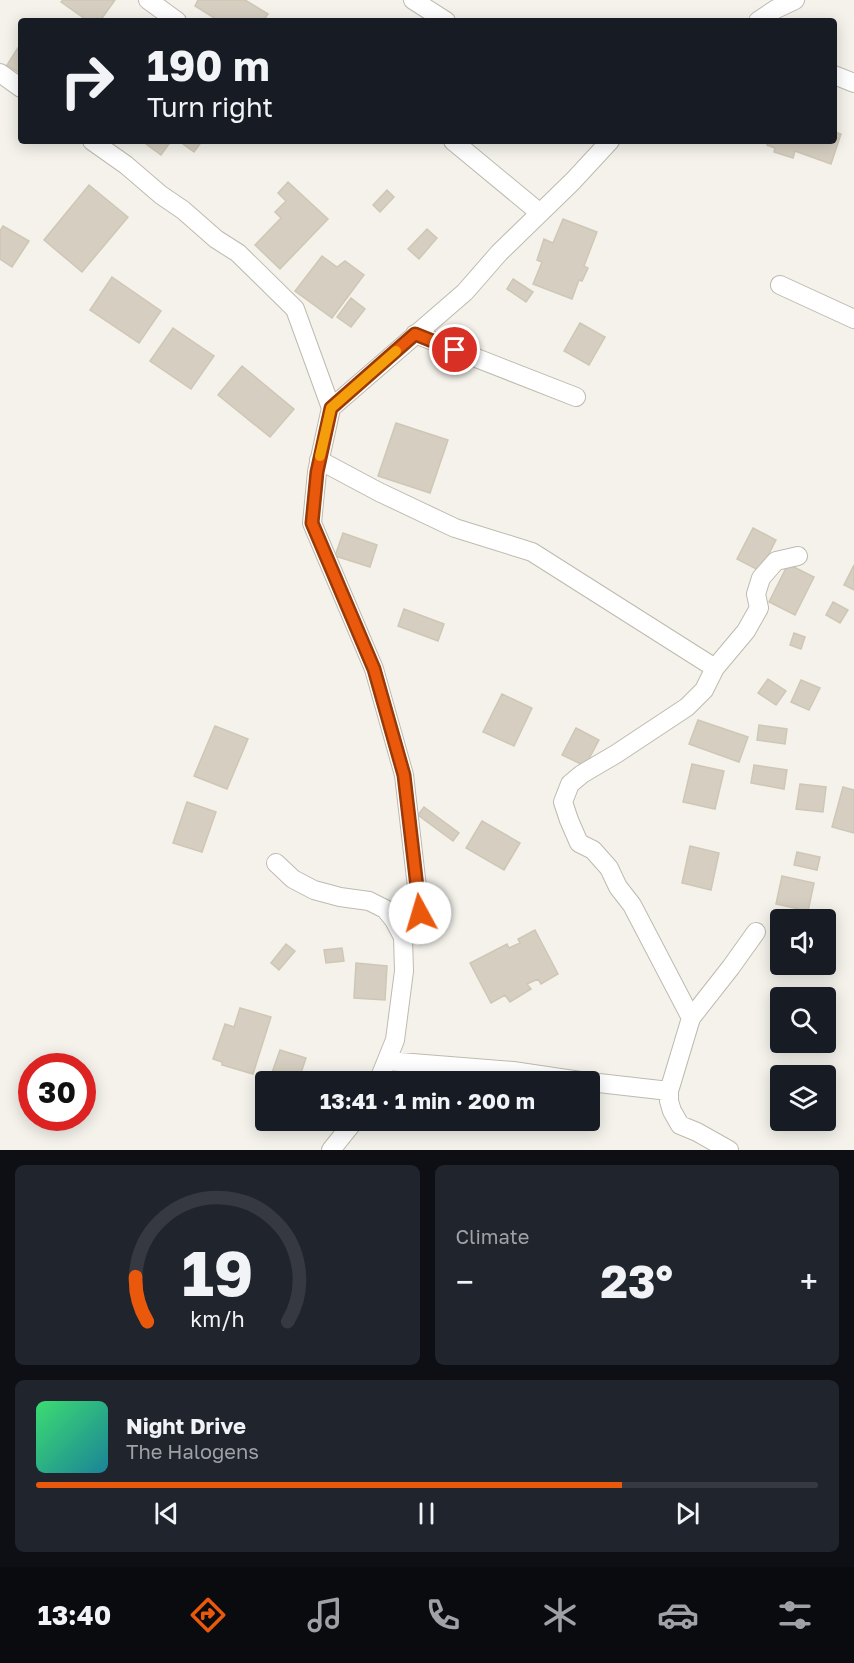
<!DOCTYPE html>
<meta charset="utf-8">
<style>
body{margin:0;font-family:"Golos Text",sans-serif;background:#20242c;color:#f1f3f6;height:100vh;display:flex;flex-direction:column;font-size:22px;white-space:nowrap}
*{box-sizing:border-box;margin:0}
p{font-size:20px;color:#9ea1a6}
.icon{flex:none;width:33px;height:33px;fill:none;stroke:currentColor;stroke-width:2;stroke-linecap:round;stroke-linejoin:round}
.map{position:relative;height:1150px;overflow:hidden}
.panel{display:flex;flex-direction:column;gap:15px;padding:15px;background:#0d0f14;flex:1}
.panel>*{flex:none}
.hud{position:absolute;left:18px;top:18px;width:819px;height:126px;border-radius:6px;box-shadow:0 3px 15px #0003;background:#171b24;color:#f1f3f6;overflow:hidden}
.tools{position:absolute;left:770px;top:909px;display:grid;gap:12px}
.tools a{display:grid;place-items:center;width:66px;height:66px;border-radius:6px;background:#171b24;box-shadow:0 3px 15px #0003;font-size:30px}
.speed{position:absolute;left:18px;top:1053px;display:flex;gap:12px;font-size:30px;font-weight:700;text-align:center}
.speed>*{display:grid;place-content:center;width:78px;height:78px;border-radius:50%;background:#171b24;box-shadow:0 3px 15px #0003;line-height:1}
.speed .limit{border:9px solid #d22;background:#fff;color:#111}
.pin{position:absolute;display:grid;place-items:center;width:51px;height:51px;color:#fff;margin:-26px;border:3px solid #fff;border-radius:50%;box-shadow:0 2px 6px #0007}
.me{position:absolute;width:66px;margin:-33px;rotate:354deg;stroke-linejoin:round;filter:drop-shadow(0 0 4px #0008)}
.turn{display:flex;align-items:center;gap:21px;height:126px;padding:0 30px;font-size:27px}
.turn .icon{width:78px;height:78px;stroke-width:2.5}
.turn b{display:block;font-size:42px;line-height:51px}
.big{font-size:45px;font-weight:700;line-height:1.1}
.panel .card{flex:1;display:flex;flex-direction:column;justify-content:center;gap:9px;min-width:0;padding:0 21px;border-radius:9px;background:#20242c}
.panel .dial{align-items:center;gap:0}
.dial svg{height:156px;overflow:visible;fill:none;stroke:#363941;stroke-width:7;stroke-linecap:round;text-anchor:middle}
.dial text{fill:#f1f3f6;stroke:none}
.song{display:flex;align-items:center;gap:18px}
.cover{width:72px;height:72px;border-radius:9px;background:linear-gradient(135deg,hsl(140 70% 55%),hsl(190 70% 35%))}
.played{height:6px;border-radius:3px;background:linear-gradient(90deg,#ea580c 75%,#363941 75%)}
.keys{display:flex;justify-content:space-around;direction:ltr}
.heat{display:flex;justify-content:space-between;align-items:center;font-size:33px;direction:ltr}
.panel .tiles{flex:1;display:grid;gap:15px;grid-template-columns:1fr 1fr}
.card:last-child{grid-column:span 2}
.trip{position:absolute;left:255px;top:1071px;width:345px;height:60px;border-radius:6px;background:#171b24;box-shadow:0 3px 15px #0003;font-weight:700;line-height:60px;text-align:center}
.dock{display:flex;height:96px;justify-content:space-around;align-items:center;background:#090b0e;color:#9ea1a6}
.dock .icon{width:42px;height:42px}
.dock .active{color:#ea580c}
.dock b{font-size:27px;color:#f1f3f6}
.map>svg:first-child{display:block}
.building{fill:#d5cec1;stroke:#cfc7b5;stroke-width:1.5}
.lines{fill:none;stroke-linecap:round;stroke-linejoin:round}
.minor-casing{stroke:#bfbaae;stroke-width:20}
.minor{stroke:#fff;stroke-width:18}
.route-casing{stroke:#983908;stroke-width:15}
.route{stroke:#ea580c;stroke-width:10}
.slow{stroke:#f59e0b;stroke-width:10}
</style>
<div class="map">
<svg width="854" height="1150" viewBox="0 0 854 1150">
<rect width="100%" height="100%" fill="#f4f2eb"/>
<path class="building" d="M63,0H115L100,21H88L61,2Z
M198,0H245L268,14L263,21H219L195,6Z
M21,43V74L7,65Z
M834,132L841,134L831,164L795,151L793,158L774,152L775,148L767,145L769,141H834Z
M142,141H171L161,155Z
M179,141H202L194,152Z
M288,182L328,219L280,269L255,245L281,218L275,212L286,201L278,193Z
M89,185L128,217L82,272L44,240Z
M387,190L394,197L380,212L373,205Z
M563,219L597,232L584,266L588,268L582,281L579,280L572,299L533,284L542,262L537,260L544,239L553,243Z
M3,226L29,241L12,267L0,259V231Z
M427,229L437,238L419,259L408,249Z
M322,256L337,267L345,261L364,275L332,318L295,291Z
M112,277L161,311L139,343L90,310Z
M513,279L533,292L526,302L507,289Z
M351,298L365,309L351,327L337,317Z
M580,323L605,337L589,365L564,351Z
M173,328L214,356L191,389L150,361Z
M242,366L294,409L270,437L218,395Z
M396,423L448,440L430,493L378,476Z
M753,528L776,540L760,571L737,559Z
M343,533L377,545L370,567L335,556Z
M788,564L814,577L795,615L769,602Z
M854,565V590L844,585Z
M833,602L848,610L840,623L826,615Z
M404,609L444,624L438,641L398,626Z
M794,633L805,637L801,649L790,645Z
M768,679L786,691L776,705L758,693Z
M801,680L820,688L809,710L791,702Z
M502,694L532,708L514,746L483,732Z
M698,720L748,737L739,762L689,744Z
M759,725L787,729L785,744L757,740Z
M215,726L248,739L227,789L194,776Z
M576,728L599,740L585,766L562,755Z
M692,764L724,771L715,809L683,802Z
M754,765L787,770L784,789L751,783Z
M800,784L826,787L823,812L796,809Z
M843,787L854,790V833L832,827Z
M187,802L216,812L202,852L173,843Z
M424,807L459,833L453,841L418,815Z
M482,821L520,843L504,870L466,848Z
M690,846L719,853L711,890L682,883Z
M797,852L820,857L817,870L794,865Z
M782,876L814,883L808,911L776,904Z
M535,930L558,974L541,984L538,979L527,984L531,989L510,1002L505,995L491,1003L470,963L507,944L509,948L520,943L518,939Z
M286,944L295,951L279,970L271,963Z
M342,948L344,961L326,963L324,950Z
M356,963L387,966L385,1000L354,998Z
M240,1008L271,1017L253,1074L222,1065V1062L213,1059L225,1024L234,1027Z
M280,1050L306,1058L298,1082L269,1081Z"/>
<g class="lines">
<g class="minor-casing">
<path id="minor" d="M148,0L177,21
M413,0L446,21
M758,21L776,9L795,0
M0,73L21,88
M834,75L854,83
M92,141L126,165L161,195L183,210L216,239L238,253L295,309L331,408L317,472L312,523L374,669L404,775L420,913L403,937
M453,141L540,213
M780,285L854,319
M415,334L576,397
M331,408L465,292L499,253L573,181L610,141
M319,460L379,492L455,528L532,552L715,668
M276,863L293,879L314,890L340,897L369,901L385,909L394,920L403,937L404,971L395,1040L378,1082
M691,1018L632,905L618,887L609,868L593,850L579,843L569,820L563,802L570,784L582,774L616,754L687,707L704,690L715,668L746,631L759,608L756,594L761,578L776,561L798,556
M387,1061L513,1071L587,1082
M590,1082L669,1091
M331,1150L355,1120
M729,1150L697,1132L680,1125L672,1111L669,1101V1091L691,1018L731,967L756,932"/>
</g>
<use href="#minor" class="minor"/>
</g>
<g class="lines">
<g class="route-casing">
<path id="route" d="M420,913L404,775L374,669L312,523L317,472L331,408L415,334L455,350"/>
</g>
<use href="#route" class="route"/>
<path class="slow" d="M320,456L331,408L396,351"/>
</g>
</svg>
<div class="tools">
<a><svg class="icon" aria-label="sound" viewBox="0 0 24 24"><path d="M4 9h4l5-4v14l-5-4H4zM17 9q2 3 0 6"/></svg></a>
<a><svg class="icon" aria-label="search" viewBox="0 0 24 24"><circle cx="10" cy="10" r="6"/><path d="M15 15l6 6"/></svg></a>
<a><svg class="icon" aria-label="layers" viewBox="0 0 24 24"><path d="M12 4l9 5-9 5-9-5zM3 14l9 5 9-5"/></svg></a>
</div>
<div class="speed"><div class="limit">30</div></div>
<div class="pin" style="left:455px;top:350px;background:#d93025"><svg class="icon" aria-label="arrive" viewBox="0 0 24 24"><path d="M6 21V4h12l-3 4 3 4H6"/></svg></div>
<svg class="me" style="left:420px;top:913px" viewBox="-20 -20 40 40"><circle r="19" fill="#fff"/><path d="M0-13L10 11 0 6-10 11z" fill="#ea580c"/></svg>
<div class="trip">13:41 · 1 min · 200 m</div>
<div class="hud">
<div class="turn"><svg class="icon" aria-label="right" viewBox="0 0 24 24"><path d="M7 20v-9h11M14 6l5 5-5 5"/></svg><div><b>190 m</b>Turn right</div></div>
</div>
</div>
<section class="panel">
<div class="tiles">
<div class="card dial"><svg viewBox="0 0 100 80">
<path d="M14 69A42 42 0 1 1 86 69"/>
<path d="M14 69A42 42 0 0 1 8 46" stroke="#ea580c"/>
<text x="50" y="56" font-size="32" font-weight="700">19</text>
<text x="50" y="72" font-size="11">km/h</text>
</svg></div>
<div class="card"><p>Climate</p>
<div class="heat"><a>−</a><b class="big">23°</b><a>+</a></div>
</div>
<div class="card">
<div class="song"><i class="cover"></i><div><b>Night Drive</b><p>The Halogens</p></div></div>
<div class="played"></div>
<div class="keys"><svg class="icon" aria-label="previous" viewBox="0 0 24 24"><path d="M18 5L8 12l10 7zM5 5v14"/></svg><svg class="icon" aria-label="pause" viewBox="0 0 24 24"><path d="M8 5v14M16 5v14"/></svg><svg class="icon" aria-label="next" viewBox="0 0 24 24"><path d="M6 5l10 7-10 7zM19 5v14"/></svg></div>
</div>
</div>
</section>
<nav class="dock">
<b>13:40</b>
<svg class="icon active" aria-label="directions" viewBox="0 0 24 24"><path d="M12 3l9 9-9 9-9-9zM9 14v-3h6M13 9l2 2-2 2"/></svg>
<svg class="icon" aria-label="music" viewBox="0 0 24 24"><path d="M9 18V5l10-2v13"/><circle cx="6" cy="18" r="3"/><circle cx="16" cy="16" r="3"/></svg>
<svg class="icon" aria-label="phone" viewBox="0 0 24 24"><path d="M5 4h4l2 5-3 2q2 4 5 5l2-3 5 2v4C11 20 4 13 5 4z"/></svg>
<svg class="icon" aria-label="climate" viewBox="0 0 24 24"><path d="M12 3v18M4 7l16 10M4 17L20 7"/></svg>
<svg class="icon" aria-label="car" viewBox="0 0 24 24"><path d="M5 17H2v-5l4-1 3-4h7l3 4 3 1v5h-3M9 17h6M6 11h13"/><circle cx="7" cy="17" r="2"/><circle cx="17" cy="17" r="2"/></svg>
<svg class="icon" aria-label="filters" viewBox="0 0 24 24"><path d="M4 7h16M4 17h16"/><circle cx="9" cy="7" r="2"/><circle cx="15" cy="17" r="2"/></svg>
</nav>
